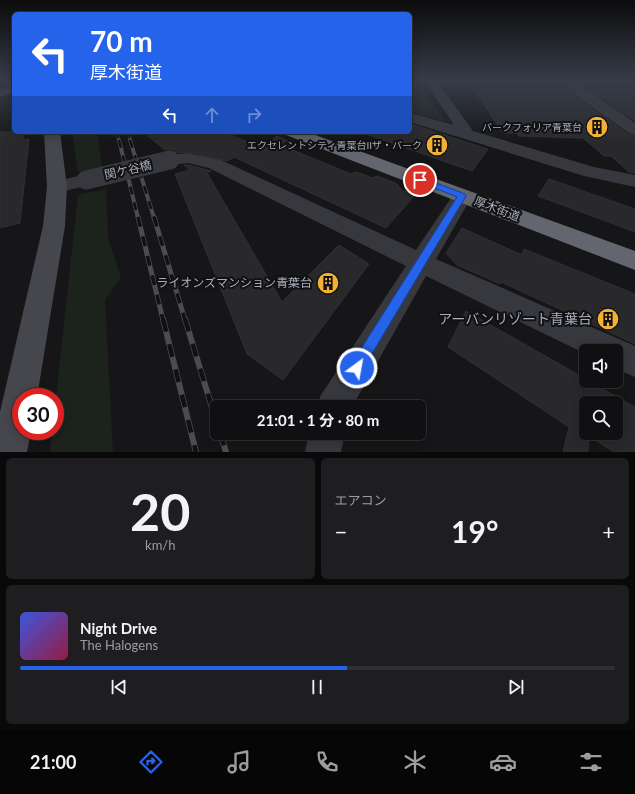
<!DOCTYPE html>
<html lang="ja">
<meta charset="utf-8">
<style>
body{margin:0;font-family:Lato,"Noto Sans JP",sans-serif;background:#1e1e20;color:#f1f3f6;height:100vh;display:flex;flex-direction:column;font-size:15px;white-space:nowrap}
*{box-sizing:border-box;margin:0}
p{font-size:13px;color:#9c9d9f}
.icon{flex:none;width:22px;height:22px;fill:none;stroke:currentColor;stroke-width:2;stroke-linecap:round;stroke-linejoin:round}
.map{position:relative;height:452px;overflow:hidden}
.panel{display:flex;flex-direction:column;gap:6px;padding:6px;background:#09090a;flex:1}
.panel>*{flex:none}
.top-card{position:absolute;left:12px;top:12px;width:400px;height:122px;border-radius:6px;box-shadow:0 2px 10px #0003,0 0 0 1px #303032;background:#2563eb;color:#fff;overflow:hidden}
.controls{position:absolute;left:579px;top:344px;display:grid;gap:8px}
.controls a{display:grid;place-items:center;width:44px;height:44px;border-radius:6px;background:#101012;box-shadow:0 2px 10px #0003,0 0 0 1px #303032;font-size:20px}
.speed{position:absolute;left:12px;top:388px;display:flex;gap:8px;font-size:20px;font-weight:700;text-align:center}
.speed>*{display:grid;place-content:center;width:52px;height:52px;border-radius:50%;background:#101012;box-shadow:0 2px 10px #0003,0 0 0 1px #303032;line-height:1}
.speed .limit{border:6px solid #d22;background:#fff;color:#111}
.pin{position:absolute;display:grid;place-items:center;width:34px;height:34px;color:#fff;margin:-17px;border:2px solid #fff;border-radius:50%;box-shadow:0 1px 4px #0007}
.me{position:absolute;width:44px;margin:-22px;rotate:32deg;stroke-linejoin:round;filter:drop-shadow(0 0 3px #0008)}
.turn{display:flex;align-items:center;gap:14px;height:84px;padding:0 12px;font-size:18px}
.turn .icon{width:52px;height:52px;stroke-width:2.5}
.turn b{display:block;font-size:28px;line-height:34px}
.lanes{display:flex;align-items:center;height:38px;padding:0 12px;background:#0003;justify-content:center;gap:20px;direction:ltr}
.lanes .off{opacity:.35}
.big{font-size:30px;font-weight:700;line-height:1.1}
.panel .widget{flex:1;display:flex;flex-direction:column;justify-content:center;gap:6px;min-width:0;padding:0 14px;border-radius:6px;background:#1e1e20}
.panel .dial{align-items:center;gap:0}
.dial b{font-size:52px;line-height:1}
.song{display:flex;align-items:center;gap:12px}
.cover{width:48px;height:48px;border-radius:6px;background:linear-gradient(135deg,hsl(230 70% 55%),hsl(340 70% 35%))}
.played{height:4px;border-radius:2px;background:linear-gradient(90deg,#2563eb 55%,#303032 55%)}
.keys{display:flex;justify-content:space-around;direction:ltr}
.heat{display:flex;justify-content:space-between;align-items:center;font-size:22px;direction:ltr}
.panel .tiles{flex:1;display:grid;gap:6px;grid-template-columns:1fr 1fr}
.widget:last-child{grid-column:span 2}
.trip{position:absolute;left:210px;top:400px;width:216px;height:40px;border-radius:6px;background:#101012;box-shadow:0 2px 10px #0003,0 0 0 1px #303032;font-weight:700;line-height:40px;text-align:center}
.tab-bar{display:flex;height:64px;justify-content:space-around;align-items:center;background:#060607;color:#9c9d9f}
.tab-bar .icon{width:28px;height:28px}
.tab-bar .active{color:#2563eb}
.tab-bar b{font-size:18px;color:#f1f3f6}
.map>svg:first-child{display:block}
.green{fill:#1c231d}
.building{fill:#29292c;stroke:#303034;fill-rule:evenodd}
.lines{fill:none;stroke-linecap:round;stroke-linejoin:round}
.street{fill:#37383d;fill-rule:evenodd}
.secondary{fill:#45474d;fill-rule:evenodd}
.highway{fill:#63666e;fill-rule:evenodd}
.rail-far3-casing{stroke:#4a4c52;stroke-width:3}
.rail-far2-casing{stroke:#4a4c52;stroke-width:4}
.rail-far1-casing{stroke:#4a4c52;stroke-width:5}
.rail-casing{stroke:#4a4c52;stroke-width:6}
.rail-far3{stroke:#111113;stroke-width:2;stroke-dasharray:6;stroke-linecap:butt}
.rail-far2{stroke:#111113;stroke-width:2.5;stroke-dasharray:8;stroke-linecap:butt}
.rail-far1{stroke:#111113;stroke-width:3.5;stroke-dasharray:10;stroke-linecap:butt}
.rail{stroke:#111113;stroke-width:4.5;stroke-dasharray:13;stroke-linecap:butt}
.street-bridge{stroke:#37383d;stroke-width:19}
.route{fill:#2563eb;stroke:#184099}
.labels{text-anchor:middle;stroke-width:4;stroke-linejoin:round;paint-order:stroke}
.far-poi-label{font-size:10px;fill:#a8adb8;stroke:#111113;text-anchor:end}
.street-label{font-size:12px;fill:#a8adb8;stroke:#111113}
.poi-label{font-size:12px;fill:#a8adb8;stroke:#111113;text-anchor:end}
.near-poi-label{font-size:14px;fill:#a8adb8;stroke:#111113;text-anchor:end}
</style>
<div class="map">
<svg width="635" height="452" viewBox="0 0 635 452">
<rect width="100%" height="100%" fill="#161618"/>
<path class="green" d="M410,81H417L446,122L410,112Z
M72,132H97L102,167L78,172Z
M106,189L108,237L121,278L105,300L113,452H50L52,431H55V406L78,195Z"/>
<path class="building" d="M468,81H560L581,101L628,134L635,136V173H630L611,156H604L583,138L519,136L517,133H503Z
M577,81H635V121Z
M410,124L488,149L472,171L369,135V132H410Z
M0,132H25L23,140L29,139L20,223L0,228Z
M143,132H224L261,148L277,136L295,144L290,149L351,174L356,172L373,178L377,176L396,183L402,190L415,195L386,228L234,157L227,161L188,152L178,153L173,149L165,150Z
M184,165H188L211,171L207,173L282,302L339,245L369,264L283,380L247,354L175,174L190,170Z
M549,179L635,209V232L538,196Z
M462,228L522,255L524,249L635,294V344L501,282L500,284L457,265L446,253Z
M466,311L586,379V381H589L635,407V452H614L589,436L588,452H563L569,427L448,347ZM586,403H616V433H586Z"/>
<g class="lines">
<path class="street" d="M425,81H437L473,131L594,167L635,175V187L584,176L410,122V113L454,125Z
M561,81H575L635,123V135L629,133L582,100Z
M188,153L221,160L416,250L455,192L462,190L469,192L472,196L436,259L635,346V377L616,369V351H586V354L426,276L352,407H316L321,395L406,266L209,168L188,163L170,165L164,164L161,160L164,156Z
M86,174L93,176L95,180L93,184L57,193L50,191L47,187L50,183Z
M309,433H345L341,452H305Z"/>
<path class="secondary" d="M14,84V92L0,97V89Z
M44,132H60L67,187L65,226L37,397H21V431H31L27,452H0V412L43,226L47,187Z"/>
<path class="highway" d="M284,132H307L635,251V270L286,135Z"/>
<g class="rail-far3-casing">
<path id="rail-far3" d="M117,132L119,141
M128,132L131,141"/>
</g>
<g class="rail-far2-casing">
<path id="rail-far2" d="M119,140L138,218
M130,140L154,218"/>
</g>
<g class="rail-far1-casing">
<path id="rail-far1" d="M138,217L163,320
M154,217L185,320"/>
</g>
<g class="rail-casing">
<path id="rail" d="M163,319L196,452
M185,319L217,424
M220,433L226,452"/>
</g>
<use href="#rail-far3" class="rail-far3"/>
<use href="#rail-far2" class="rail-far2"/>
<use href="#rail-far1" class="rail-far1"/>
<use href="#rail" class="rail"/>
<path class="street-bridge" d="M86,180L170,160"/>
</g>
<linearGradient id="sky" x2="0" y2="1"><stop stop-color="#0c0c0d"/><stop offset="0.56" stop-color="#363c48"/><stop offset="1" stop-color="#363c48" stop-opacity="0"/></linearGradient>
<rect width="635" height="144" fill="url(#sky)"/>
<path class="route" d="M420,177L465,194L466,196L361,372L357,374L352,372L350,368L352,363L457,197L417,181V178Z"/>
<defs>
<g id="building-disc" transform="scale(1.15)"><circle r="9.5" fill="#f2b134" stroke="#111113"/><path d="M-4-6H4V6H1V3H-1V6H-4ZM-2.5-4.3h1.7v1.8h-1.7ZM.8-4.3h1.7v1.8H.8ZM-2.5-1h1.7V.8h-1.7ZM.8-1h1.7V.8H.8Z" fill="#111"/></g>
</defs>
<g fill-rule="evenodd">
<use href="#building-disc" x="597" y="127"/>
<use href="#building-disc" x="437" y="145"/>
<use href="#building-disc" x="328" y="283"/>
<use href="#building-disc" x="608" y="319"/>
</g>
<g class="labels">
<g class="far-poi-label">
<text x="582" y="131">パークフォリア青葉台</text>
<text x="422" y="149">エクセレントシティ青葉台IIザ・パーク</text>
</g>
<g class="street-label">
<text transform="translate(128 170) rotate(-13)" y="4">関ケ谷橋</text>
<text transform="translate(497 209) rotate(21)" y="4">厚木街道</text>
</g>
<g class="poi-label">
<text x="312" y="287">ライオンズマンション青葉台</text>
</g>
<g class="near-poi-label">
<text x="592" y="324">アーバンリゾート青葉台</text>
</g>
</g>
</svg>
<div class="controls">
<a><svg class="icon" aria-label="sound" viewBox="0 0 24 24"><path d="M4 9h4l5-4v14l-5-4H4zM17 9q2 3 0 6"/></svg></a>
<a><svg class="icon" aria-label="search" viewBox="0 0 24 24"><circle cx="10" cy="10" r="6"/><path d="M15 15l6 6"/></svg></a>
</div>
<div class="speed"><div class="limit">30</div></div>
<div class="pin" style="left:420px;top:180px;background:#d93025"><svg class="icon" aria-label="arrive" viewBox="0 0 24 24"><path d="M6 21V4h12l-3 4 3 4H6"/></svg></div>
<svg class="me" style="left:357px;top:368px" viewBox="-20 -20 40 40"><circle r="17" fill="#2563eb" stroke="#fff" stroke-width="3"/><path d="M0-11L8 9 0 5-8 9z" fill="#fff"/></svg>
<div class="trip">21:01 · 1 分 · 80 m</div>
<div class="top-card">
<div class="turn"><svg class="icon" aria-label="left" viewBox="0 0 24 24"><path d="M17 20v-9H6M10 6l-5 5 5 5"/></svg><div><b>70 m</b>厚木街道</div></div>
<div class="lanes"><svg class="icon" aria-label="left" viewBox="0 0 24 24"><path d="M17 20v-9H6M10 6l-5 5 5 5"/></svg><svg class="icon off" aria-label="ahead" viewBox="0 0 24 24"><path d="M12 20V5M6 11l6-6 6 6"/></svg><svg class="icon off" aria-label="right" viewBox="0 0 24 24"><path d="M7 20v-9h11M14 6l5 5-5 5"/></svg></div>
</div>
</div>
<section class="panel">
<div class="tiles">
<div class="widget dial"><b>20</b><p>km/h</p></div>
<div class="widget"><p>エアコン</p>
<div class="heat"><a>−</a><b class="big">19°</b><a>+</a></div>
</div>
<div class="widget">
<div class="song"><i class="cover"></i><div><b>Night Drive</b><p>The Halogens</p></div></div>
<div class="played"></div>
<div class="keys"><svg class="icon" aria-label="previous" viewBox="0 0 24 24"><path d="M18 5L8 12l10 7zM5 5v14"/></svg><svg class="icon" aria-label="pause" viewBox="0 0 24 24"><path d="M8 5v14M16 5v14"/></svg><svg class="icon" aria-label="next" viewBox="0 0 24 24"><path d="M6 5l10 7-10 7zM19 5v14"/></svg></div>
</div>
</div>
</section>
<nav class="tab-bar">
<b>21:00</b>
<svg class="icon active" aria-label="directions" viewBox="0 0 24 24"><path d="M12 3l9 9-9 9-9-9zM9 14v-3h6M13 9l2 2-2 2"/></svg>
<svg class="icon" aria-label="music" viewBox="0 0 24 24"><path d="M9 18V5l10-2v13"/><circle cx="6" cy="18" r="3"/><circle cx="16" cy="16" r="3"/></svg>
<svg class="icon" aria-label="phone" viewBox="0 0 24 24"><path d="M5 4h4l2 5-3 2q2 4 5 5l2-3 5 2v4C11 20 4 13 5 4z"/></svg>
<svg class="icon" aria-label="climate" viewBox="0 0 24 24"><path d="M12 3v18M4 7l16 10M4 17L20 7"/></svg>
<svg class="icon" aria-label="car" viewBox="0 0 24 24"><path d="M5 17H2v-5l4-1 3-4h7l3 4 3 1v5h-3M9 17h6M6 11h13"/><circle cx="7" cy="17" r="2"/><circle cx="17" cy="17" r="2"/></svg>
<svg class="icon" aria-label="filters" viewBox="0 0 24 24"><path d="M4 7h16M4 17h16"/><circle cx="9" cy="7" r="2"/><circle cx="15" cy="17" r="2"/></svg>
</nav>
